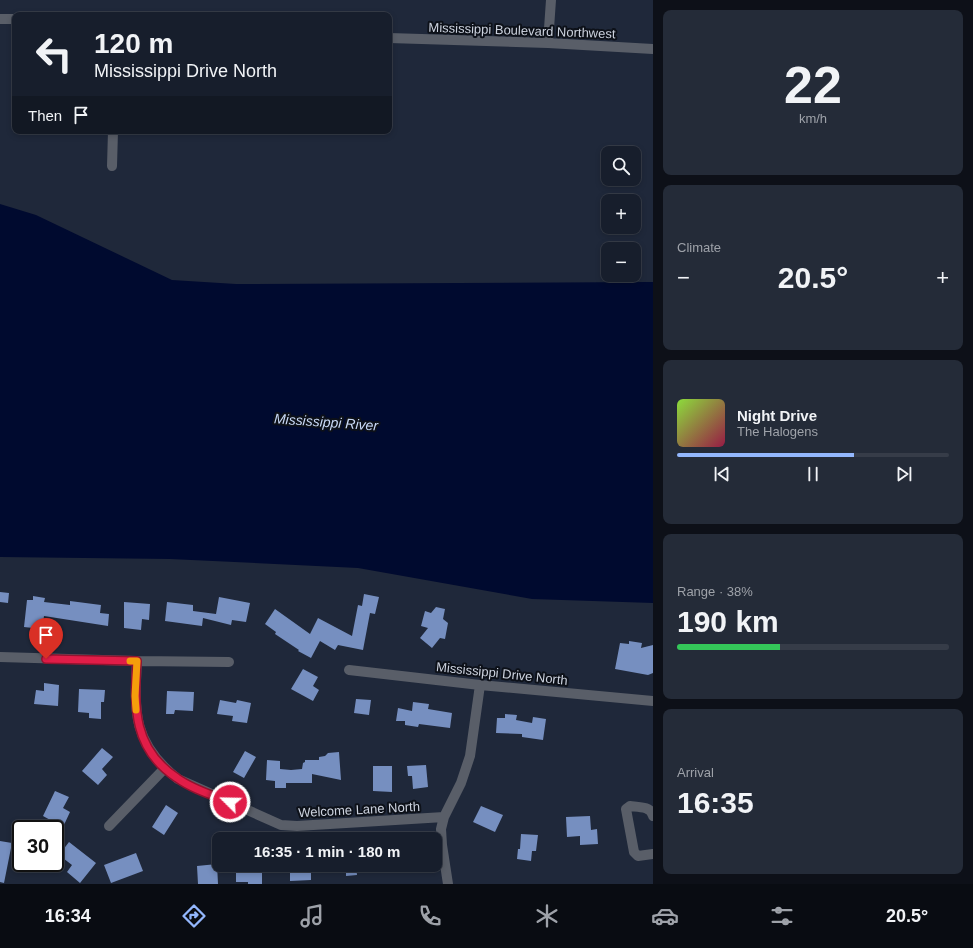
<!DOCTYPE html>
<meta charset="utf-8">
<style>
body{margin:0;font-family:Helvetica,sans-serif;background:#242b38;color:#f1f3f6;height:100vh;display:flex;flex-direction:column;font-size:15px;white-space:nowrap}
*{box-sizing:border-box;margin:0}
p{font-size:13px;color:#9ea2a9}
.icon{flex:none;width:22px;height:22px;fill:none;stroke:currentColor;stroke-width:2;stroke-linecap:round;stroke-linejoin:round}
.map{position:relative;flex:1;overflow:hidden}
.side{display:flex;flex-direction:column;gap:10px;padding:10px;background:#0d1018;width:320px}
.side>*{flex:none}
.banner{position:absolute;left:12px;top:12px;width:380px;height:122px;border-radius:8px;box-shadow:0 2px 6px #0003,0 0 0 1px #363c48;background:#171e2c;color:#f1f3f6;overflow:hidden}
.fabs{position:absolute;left:601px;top:146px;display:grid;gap:8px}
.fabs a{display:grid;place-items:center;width:40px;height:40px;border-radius:8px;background:#171e2c;box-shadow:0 2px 6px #0003,0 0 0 1px #363c48;font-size:20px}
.speed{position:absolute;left:12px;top:820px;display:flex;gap:8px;font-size:20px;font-weight:700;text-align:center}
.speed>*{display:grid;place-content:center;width:52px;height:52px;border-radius:50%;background:#171e2c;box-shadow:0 2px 6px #0003,0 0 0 1px #363c48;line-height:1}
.speed .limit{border:2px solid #111;border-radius:6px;background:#fff;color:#111}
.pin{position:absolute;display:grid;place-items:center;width:34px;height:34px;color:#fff;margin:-41px -17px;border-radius:50% 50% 50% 0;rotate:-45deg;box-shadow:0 0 4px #0007}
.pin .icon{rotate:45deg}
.me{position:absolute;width:44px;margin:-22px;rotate:293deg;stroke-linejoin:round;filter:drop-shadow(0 0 3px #0008)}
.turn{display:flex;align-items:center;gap:14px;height:84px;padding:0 16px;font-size:18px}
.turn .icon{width:52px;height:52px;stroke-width:2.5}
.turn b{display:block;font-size:28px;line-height:34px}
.then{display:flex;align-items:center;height:38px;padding:0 16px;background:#0003;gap:8px;font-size:15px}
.big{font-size:30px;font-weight:700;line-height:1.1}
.side .widget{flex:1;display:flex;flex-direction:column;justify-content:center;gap:6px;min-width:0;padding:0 14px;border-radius:8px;background:#242b38}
.side .dial{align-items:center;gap:0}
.dial b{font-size:52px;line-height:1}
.song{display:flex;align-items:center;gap:12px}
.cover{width:48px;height:48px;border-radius:6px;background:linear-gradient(135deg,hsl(90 70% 55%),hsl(340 70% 35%))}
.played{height:4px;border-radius:2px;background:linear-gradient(90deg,#93b7fd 65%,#363c48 65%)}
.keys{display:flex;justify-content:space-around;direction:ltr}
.heat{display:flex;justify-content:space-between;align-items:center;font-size:22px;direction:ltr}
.charge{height:6px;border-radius:3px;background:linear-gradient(90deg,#34c759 38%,#363c48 0)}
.trip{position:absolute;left:212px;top:832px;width:230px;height:40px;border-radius:8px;background:#171e2c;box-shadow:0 2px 6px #0003,0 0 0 1px #363c48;font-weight:700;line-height:40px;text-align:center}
.tabs{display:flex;height:64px;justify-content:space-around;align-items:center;background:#090c12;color:#9ea2a9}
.tabs .icon{width:28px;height:28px}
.tabs .current{color:#93b7fd}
.tabs b{font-size:18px;color:#f1f3f6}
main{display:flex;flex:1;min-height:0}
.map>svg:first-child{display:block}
.water{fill:#000a2f}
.building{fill:#768fc0}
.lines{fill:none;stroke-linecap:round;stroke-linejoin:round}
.minor{stroke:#595e68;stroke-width:10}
.route-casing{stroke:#92132f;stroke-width:10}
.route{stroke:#e11d48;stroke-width:7}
.slow{stroke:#f59e0b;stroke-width:7}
.labels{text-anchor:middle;stroke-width:4;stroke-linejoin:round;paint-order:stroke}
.street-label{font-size:13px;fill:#cdd3df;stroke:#0d1119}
.water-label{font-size:14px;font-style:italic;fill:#cadaf7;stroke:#0d1119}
</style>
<main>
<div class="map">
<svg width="653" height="884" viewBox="0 0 653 884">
<rect width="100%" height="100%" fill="#1f283a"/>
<path class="water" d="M0,204L36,215L172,280L236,284L653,282V603L532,599L358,568L170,559L0,557Z"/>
<path class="building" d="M0,592L9,593L8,603L0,602Z
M364,594L379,597L375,614L370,613L363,650L338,645L335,650L320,641L311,658L298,651L299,650L275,634L276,632L265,624L275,609L310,634L318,618L352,636L358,605L362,606Z
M33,596L45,598L44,602L70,605V601L101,605L100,613L109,614L108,626L44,616L42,629L24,627L27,600H33Z
M219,597L250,603L246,622L232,620L231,625L203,618L202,626L165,621L167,602L193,605V611L216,614Z
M124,602L150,604L149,620L142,619L141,630L124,628Z
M436,607L445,609L443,619L448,623L445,639L440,638L432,648L420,638L428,628L421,626L425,611L431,613Z
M629,641L642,643L641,648L653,645V673L648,675L615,669L620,643L629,644Z
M303,669L318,677L313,686L319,690L313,701L291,689Z
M44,683L59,685L58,706L34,704L36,690L44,691Z
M79,689L105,690L104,702H101V719L89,718V713L78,712Z
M167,691L194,692L193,711L175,710L174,714H166Z
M356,699L371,700L369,715L354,713Z
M220,700L236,703L237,700L251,703L247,723L232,721L233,716L217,714Z
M413,702L429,704L428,709L452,713L450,728L419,724L418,727L405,725V721H396L398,708L412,711Z
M505,714L517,715L516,720L532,723L533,717L546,719L543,740L522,737V734L496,733L497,718H505Z
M102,748L113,757L102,769L107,775L98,785L82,771Z
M245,751L256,757L244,778L233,772Z
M339,752L341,780L312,774V783H286V788H275V781L266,780L267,760L280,761V769L291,770L302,769L303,763L305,762V760H319V757L325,756L328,753Z
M426,765L428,787L413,789L412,776H408L407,766Z
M373,766H392V792L373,791Z
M55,791L69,797L63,808L70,812L63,827L43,816Z
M166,805L178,813L164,835L152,827Z
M481,806L503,815L495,832L473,822Z
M590,816L591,830L597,829L598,844L580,845V836L567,837L566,817Z
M521,834L538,835L536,851H532L531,861L517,859L518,849H520Z
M0,841L12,843L4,883L0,882Z
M69,842L96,863L80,883L67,872L72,865L59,855Z
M136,853L143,871L111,883L104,865Z
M217,864L218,884H198L197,866Z
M236,865H262V884H248V882H236Z
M301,865H311V880L290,881V866Z
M346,865H356L357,875L346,876Z"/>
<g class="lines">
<path class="minor" d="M0,19H15
M389,38L548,43L653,49
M548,43L551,0
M112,166L113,131
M0,657L137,661L229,662
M137,661C134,713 133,744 178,779L281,825L297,826L444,817
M349,670L480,685L653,701
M653,816C651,806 638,807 630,806L626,809L634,852L638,856L653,854
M109,826L164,769
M448,884L442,845L441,829L444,817L461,783L470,756L480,685"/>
</g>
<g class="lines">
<g class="route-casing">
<path id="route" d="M46,659L137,661C134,708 133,749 177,778C192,789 212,795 230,802"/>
</g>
<use href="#route" class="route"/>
<path class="slow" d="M130,661H137L135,696L136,710"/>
</g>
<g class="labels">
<g class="street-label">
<text transform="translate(522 30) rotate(2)" y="5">Mississippi Boulevard Northwest</text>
<text transform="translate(502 673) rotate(6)" y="5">Mississippi Drive North</text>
<text transform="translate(359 809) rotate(-3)" y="5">Welcome Lane North</text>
</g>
<g class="water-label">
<text transform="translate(326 422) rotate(4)" y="5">Mississippi River</text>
</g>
</g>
</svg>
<div class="fabs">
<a><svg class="icon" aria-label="search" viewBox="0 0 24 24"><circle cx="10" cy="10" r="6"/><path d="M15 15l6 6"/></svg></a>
<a>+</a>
<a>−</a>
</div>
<div class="speed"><div class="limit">30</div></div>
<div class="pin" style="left:46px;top:659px;background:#d93025"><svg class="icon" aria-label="arrive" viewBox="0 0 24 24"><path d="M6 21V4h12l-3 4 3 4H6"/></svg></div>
<svg class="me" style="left:230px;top:802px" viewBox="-20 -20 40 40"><circle r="17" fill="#e11d48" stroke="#fff" stroke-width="3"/><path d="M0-11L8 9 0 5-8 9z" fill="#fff"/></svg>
<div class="trip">16:35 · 1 min · 180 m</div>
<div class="banner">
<div class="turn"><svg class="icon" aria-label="left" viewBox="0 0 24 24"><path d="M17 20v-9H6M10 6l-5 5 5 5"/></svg><div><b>120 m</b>Mississippi Drive North</div></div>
<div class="then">Then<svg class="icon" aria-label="arrive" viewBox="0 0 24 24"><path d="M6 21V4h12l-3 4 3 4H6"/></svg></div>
</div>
</div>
<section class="side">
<div class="widget dial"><b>22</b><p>km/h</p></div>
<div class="widget"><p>Climate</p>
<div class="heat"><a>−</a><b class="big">20.5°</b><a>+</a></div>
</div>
<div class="widget">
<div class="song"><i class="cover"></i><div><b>Night Drive</b><p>The Halogens</p></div></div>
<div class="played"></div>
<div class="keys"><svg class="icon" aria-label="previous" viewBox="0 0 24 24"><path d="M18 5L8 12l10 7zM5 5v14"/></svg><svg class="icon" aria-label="pause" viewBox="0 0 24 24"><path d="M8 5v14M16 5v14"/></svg><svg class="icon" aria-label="next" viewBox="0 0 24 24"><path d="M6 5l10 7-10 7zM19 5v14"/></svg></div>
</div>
<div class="widget"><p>Range · 38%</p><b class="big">190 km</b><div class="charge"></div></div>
<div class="widget"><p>Arrival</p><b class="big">16:35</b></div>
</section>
</main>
<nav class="tabs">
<b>16:34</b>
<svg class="icon current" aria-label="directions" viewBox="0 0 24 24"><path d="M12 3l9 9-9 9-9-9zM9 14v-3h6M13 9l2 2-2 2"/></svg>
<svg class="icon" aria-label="music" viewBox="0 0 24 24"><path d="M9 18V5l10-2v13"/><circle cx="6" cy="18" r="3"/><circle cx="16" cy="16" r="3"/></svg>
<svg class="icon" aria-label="phone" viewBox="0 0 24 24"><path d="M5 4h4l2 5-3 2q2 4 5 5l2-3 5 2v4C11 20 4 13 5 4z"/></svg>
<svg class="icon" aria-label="climate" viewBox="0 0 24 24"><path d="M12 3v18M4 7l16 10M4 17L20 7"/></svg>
<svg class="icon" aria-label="car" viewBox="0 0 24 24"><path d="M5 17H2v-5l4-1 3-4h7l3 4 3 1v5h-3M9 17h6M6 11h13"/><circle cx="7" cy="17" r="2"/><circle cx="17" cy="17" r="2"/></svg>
<svg class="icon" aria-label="filters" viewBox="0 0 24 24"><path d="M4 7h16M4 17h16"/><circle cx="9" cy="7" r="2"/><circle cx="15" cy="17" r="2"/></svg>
<b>20.5°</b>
</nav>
